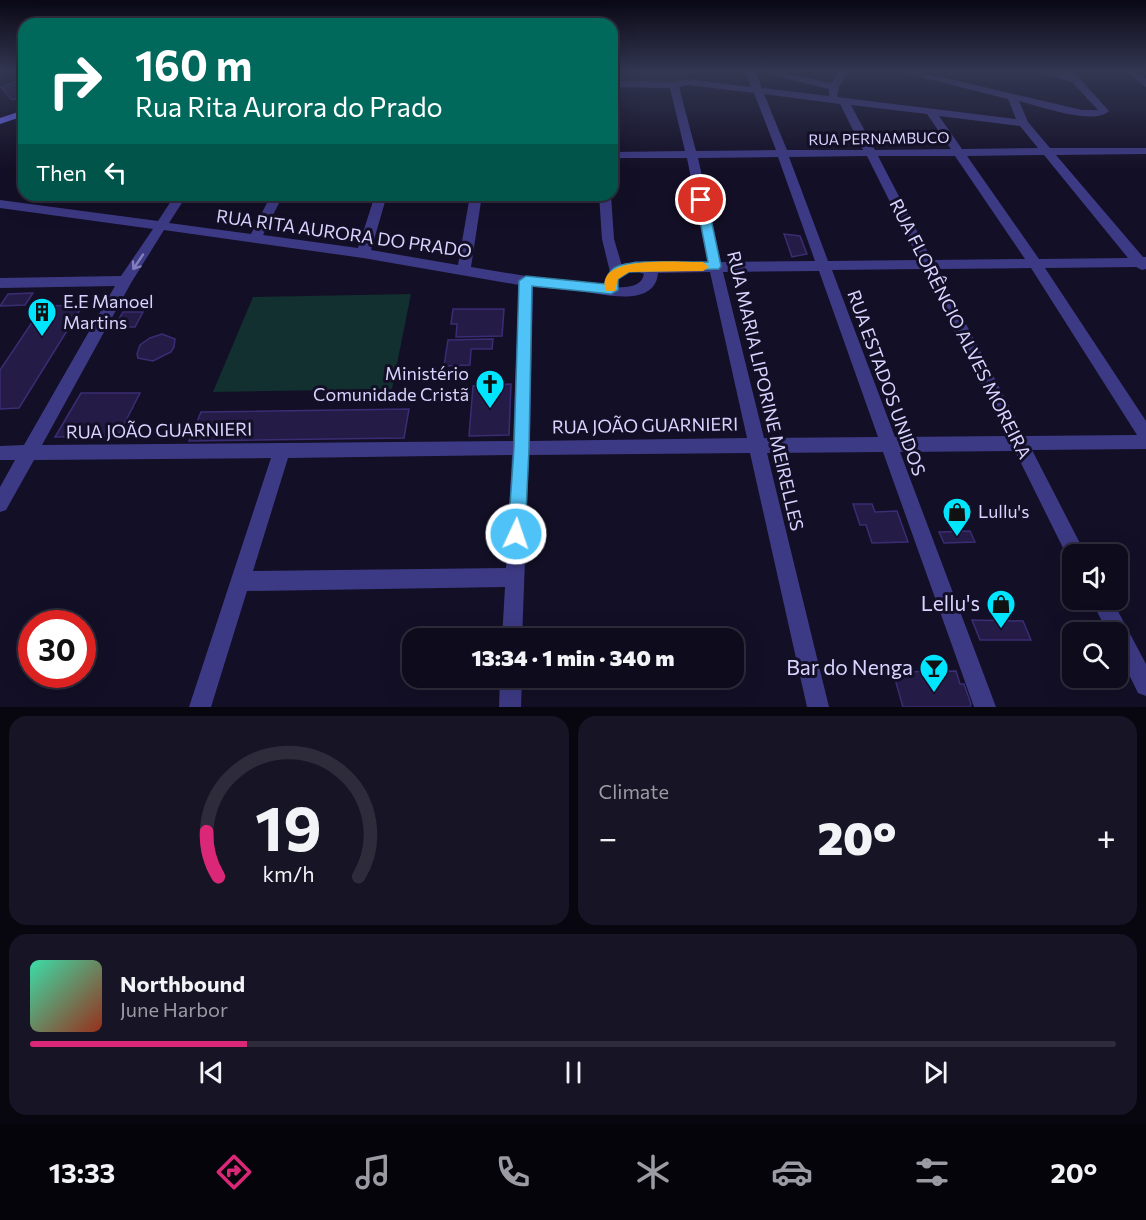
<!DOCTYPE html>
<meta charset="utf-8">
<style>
body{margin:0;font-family:Commissioner,sans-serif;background:#171425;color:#f1f3f6;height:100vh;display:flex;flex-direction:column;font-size:22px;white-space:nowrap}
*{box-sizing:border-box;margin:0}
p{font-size:20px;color:#9b9ba3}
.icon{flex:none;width:33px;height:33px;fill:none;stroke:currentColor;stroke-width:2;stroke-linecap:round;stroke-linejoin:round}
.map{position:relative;height:707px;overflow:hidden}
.sheet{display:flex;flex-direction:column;gap:9px;padding:9px;background:#08060f;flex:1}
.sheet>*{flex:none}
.banner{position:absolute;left:18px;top:18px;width:600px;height:183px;border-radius:18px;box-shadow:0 6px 24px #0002,0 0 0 2px #2e2b3b;background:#00695c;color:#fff;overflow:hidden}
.controls{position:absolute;left:1062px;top:544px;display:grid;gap:12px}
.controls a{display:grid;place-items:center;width:66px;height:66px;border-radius:12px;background:#0e0b1c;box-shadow:0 6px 24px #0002,0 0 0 2px #2e2b3b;font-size:30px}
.speed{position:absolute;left:18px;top:610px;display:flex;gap:12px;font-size:30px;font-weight:700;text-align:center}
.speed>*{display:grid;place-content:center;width:78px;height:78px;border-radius:50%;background:#0e0b1c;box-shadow:0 6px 24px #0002,0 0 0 2px #2e2b3b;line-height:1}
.speed .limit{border:9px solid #d22;background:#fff;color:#111}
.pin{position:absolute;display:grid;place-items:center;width:51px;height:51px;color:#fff;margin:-26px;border:3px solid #fff;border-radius:50%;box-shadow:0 2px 6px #0007}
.me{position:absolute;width:66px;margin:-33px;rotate:3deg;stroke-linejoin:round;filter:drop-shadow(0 0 4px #0008)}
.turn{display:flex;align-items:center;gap:21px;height:126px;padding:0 18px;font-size:27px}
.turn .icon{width:78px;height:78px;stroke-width:2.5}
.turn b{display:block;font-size:42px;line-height:51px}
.then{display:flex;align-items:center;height:57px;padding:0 18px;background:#0003;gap:12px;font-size:22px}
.big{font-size:45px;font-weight:800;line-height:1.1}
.sheet .tile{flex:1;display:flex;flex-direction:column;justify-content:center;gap:9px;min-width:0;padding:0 21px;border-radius:18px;background:#171425}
.sheet .dial{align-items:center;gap:0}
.dial svg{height:156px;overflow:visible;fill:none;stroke:#2e2b3b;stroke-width:7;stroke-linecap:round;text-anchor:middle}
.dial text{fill:#f1f3f6;stroke:none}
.song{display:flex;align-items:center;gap:18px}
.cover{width:72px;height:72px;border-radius:9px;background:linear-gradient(135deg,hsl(160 70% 55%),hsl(10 70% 35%))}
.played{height:6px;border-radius:3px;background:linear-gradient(90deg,#db2777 20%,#2e2b3b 20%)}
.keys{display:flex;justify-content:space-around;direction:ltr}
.heat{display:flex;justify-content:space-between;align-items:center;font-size:33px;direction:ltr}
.sheet .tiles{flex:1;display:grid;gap:9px;grid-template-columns:1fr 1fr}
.tile:last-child{grid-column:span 2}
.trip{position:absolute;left:402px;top:628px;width:342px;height:60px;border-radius:18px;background:#0e0b1c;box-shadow:0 6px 24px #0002,0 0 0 2px #2e2b3b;font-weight:800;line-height:60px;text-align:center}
.dock{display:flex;height:96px;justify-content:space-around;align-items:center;background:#06040b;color:#9b9ba3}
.dock .icon{width:42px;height:42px}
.dock .current{color:#db2777}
.dock b{font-size:27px;color:#f1f3f6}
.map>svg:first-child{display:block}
.green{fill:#12302f}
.building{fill:#241b47;stroke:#3b2d73;stroke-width:1.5}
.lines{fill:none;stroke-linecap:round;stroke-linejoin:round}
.path{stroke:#2fb8b0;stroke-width:1.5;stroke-dasharray:2 3;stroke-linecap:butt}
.minor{fill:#3d3a85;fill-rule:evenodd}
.secondary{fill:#6f6bff;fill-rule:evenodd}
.oneway{stroke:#837fbc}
.route{fill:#4fc3f7;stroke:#337fa1;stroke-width:1.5}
.slow{fill:#f59e0b}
.labels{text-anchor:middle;stroke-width:6;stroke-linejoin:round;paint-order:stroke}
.far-street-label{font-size:15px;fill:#d9d4ff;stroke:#130f26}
.street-label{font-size:18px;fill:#d9d4ff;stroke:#130f26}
.poi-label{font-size:18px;fill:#d9d4ff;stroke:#130f26;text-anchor:start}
.near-poi-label{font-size:21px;fill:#d9d4ff;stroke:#130f26;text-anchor:end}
</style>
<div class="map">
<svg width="1146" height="707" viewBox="0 0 1146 707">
<rect width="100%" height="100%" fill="#130f26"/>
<path class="green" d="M612,71H695L684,80L676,82L612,83Z
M411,294L392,389L213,392L253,297Z"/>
<path class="building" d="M18,81L24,87V96L12,100L1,87Z
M784,234L800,236L807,254L792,257Z
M33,293L25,305L0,306L8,294Z
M83,305L19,408L0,409V370L43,306Z
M453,309H504L502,336L456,337L457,324H451Z
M123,312H143L135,327H114Z
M162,334L175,339L174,347L171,352L153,361L138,358L137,354L140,345L150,338Z
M493,339L492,349H471L470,365L444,366L448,340Z
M511,384L509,435L469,436L473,386Z
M81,393H140L118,436L55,437Z
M409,409L404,438L189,441L201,412Z
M853,504H872L875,512L897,511L908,542L872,543L866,525H860Z
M970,531L975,542L944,543L939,532Z
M972,620L1023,621L1031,640H980Z
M956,671L960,684H964L971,704L970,707H903L893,672Z"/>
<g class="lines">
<path class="path" d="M612,73L615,71"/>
<path class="minor" d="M745,71H755L762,88L829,96V89L755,71H775L831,83L839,71H849L839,87L837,97L1016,119L1008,99L896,71H915L1082,110H1098L1072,82L1033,71L1065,74L1062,71H1073L1109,111C1094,126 1039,106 1019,101L1028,122L1050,148H1146V154L1056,155L1143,257H1146V269L1142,270L1136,267L1045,268L1146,421V449L1032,450L1086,555H1072V562H1070L1015,451L900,452L996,707H974L883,452L767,453L829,707H807L750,453L529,455L522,639H502L505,587L247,591L211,707H189L271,458L34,460L6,510L0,512V487L15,460H0V446L24,445L115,286L0,288V278L121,276L153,229L0,208V200L158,221L175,195H187L169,223L251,234L271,195H283L263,235L358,248L375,195H387L371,250L458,265L470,195H482L471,267L526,276L603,284L610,272L602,239L599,195H611L614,239L622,266L636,261L645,264L708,263L687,158H612V152L685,151L670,88L612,87V81L674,82L688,79L751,87ZM688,85L754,93L776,150L696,151L679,87ZM764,94L840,104L863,150H787ZM851,105L927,114L951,149L875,150ZM939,116L1020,126L1038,148L962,149ZM1044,155L1128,258L1039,259L967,156ZM867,156L919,260L828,261L789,157ZM878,156H955L1025,259L932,260ZM778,157L815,261L721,262L698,158ZM164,230L363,258L519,285L513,441L42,445L131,283ZM1031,268L1137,435L1025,436L937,269ZM923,269L1007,436L895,437L832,270ZM636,271L644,274C642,286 628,288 617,287V282L622,275ZM819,271L878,437L764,438L723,272ZM710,272L747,438L530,441L533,287C550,288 567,290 585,292C607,295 655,307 658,273ZM512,455L506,568L253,571L288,458Z
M1126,71H1137L1146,79V87Z
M1091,600H1112L1146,664V696L1138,693L1118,652V633H1108Z
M500,678H522L521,707H499Z"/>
<path class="secondary" d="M24,110V116L0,124V118Z"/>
</g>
<defs><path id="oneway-shaft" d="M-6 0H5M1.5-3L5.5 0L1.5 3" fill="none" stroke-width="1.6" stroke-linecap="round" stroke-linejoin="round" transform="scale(1.5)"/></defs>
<use class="oneway" href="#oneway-shaft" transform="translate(138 262) rotate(124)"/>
<linearGradient id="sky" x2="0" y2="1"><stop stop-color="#0a0815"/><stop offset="0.42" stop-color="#333752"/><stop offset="1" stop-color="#333752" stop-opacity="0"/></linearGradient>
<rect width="1146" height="170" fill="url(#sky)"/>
<path class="route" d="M701,197L707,200L721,266L719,269L629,272L618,279V290L611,294L532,286L529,448L525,534L522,540L516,542L511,540L508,534L514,448L519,281L526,276L605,284C606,278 608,272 614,268C630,258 687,263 708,262L696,200Z"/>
<path class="slow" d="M703,262L709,267L703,271L629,272L618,279L615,291H606C592,253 683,263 703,262Z"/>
<defs>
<g id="building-pin" transform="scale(1.5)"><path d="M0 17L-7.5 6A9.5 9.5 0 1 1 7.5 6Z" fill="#00e5ff" stroke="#130f26"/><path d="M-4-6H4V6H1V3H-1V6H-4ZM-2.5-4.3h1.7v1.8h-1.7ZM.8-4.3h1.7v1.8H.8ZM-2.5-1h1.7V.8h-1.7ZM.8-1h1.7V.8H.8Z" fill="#111"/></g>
<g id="church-pin" transform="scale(1.5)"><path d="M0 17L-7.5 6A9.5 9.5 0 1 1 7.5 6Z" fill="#00e5ff" stroke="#130f26"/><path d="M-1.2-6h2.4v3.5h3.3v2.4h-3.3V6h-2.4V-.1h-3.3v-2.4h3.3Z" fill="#111"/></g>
<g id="shop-pin" transform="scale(1.5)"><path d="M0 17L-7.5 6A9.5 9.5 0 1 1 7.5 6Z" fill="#00e5ff" stroke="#130f26"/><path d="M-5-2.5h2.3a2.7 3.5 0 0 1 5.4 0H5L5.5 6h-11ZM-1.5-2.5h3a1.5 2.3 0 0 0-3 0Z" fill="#111"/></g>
<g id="bar-pin" transform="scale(1.5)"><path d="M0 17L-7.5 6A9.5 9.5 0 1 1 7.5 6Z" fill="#00e5ff" stroke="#130f26"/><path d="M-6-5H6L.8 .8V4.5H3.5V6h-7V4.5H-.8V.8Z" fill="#111"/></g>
</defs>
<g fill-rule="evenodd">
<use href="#building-pin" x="42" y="312"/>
<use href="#church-pin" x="490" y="384"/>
<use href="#shop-pin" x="957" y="512"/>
<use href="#shop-pin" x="1001" y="604"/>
<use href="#bar-pin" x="934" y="668"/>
</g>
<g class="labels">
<g class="far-street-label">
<text transform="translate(879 139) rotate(-1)" y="5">RUA PERNAMBUCO</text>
</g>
<g class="street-label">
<text transform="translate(344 234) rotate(8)" y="6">RUA RITA AURORA DO PRADO</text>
<text transform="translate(960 329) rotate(63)" y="6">RUA FLORÊNCIO ALVES MOREIRA</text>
<text transform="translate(886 383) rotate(70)" y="6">RUA ESTADOS UNIDOS</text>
<text transform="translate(765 391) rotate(77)" y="6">RUA MARIA LIPORINE MEIRELLES</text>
<text transform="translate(645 426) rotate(-1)" y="6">RUA JOÃO GUARNIERI</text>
<text transform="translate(159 431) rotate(-1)" y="6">RUA JOÃO GUARNIERI</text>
</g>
<g class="poi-label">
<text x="63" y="308">E.E Manoel<tspan x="63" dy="21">Martins</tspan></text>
<text x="469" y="380" text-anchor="end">Ministério<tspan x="469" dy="21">Comunidade Cristã</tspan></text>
<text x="978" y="518">Lullu's</text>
</g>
<g class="near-poi-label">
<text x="980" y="611">Lellu's</text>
<text x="913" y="675">Bar do Nenga</text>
</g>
</g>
</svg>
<div class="controls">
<a><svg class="icon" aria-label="sound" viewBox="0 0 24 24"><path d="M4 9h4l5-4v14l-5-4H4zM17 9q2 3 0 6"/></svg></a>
<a><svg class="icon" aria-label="search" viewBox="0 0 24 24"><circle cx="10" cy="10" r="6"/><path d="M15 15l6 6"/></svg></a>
</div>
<div class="speed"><div class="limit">30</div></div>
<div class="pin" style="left:701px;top:200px;background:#d93025"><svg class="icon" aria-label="arrive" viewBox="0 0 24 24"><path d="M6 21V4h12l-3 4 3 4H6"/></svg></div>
<svg class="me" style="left:516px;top:534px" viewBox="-20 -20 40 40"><circle r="17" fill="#4fc3f7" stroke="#fff" stroke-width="3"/><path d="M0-11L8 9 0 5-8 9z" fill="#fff"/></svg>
<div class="trip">13:34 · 1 min · 340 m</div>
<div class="banner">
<div class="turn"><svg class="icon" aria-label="right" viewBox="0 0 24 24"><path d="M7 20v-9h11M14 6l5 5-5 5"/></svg><div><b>160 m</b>Rua Rita Aurora do Prado</div></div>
<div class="then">Then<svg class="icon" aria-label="left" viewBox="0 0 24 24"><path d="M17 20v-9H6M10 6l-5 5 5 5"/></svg></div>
</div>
</div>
<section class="sheet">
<div class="tiles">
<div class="tile dial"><svg viewBox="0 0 100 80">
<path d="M14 69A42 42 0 1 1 86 69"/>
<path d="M14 69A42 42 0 0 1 8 46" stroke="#db2777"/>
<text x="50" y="56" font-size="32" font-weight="700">19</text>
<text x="50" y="72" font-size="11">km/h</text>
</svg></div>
<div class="tile"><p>Climate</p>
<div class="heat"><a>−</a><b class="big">20°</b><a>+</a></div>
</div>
<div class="tile">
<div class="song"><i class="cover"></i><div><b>Northbound</b><p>June Harbor</p></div></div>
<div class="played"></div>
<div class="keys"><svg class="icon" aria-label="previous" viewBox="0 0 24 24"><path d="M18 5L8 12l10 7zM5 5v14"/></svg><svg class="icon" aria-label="pause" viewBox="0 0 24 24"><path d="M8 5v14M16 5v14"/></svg><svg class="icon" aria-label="next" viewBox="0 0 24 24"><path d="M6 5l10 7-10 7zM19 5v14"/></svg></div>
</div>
</div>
</section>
<nav class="dock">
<b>13:33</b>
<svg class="icon current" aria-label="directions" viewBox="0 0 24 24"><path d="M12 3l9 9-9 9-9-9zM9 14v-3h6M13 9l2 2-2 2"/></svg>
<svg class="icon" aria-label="music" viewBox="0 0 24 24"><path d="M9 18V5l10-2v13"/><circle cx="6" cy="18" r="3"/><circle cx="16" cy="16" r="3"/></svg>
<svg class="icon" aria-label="phone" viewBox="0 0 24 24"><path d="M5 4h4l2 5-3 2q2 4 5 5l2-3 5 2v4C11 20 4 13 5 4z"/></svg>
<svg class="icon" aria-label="climate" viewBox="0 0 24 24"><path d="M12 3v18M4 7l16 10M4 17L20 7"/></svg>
<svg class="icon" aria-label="car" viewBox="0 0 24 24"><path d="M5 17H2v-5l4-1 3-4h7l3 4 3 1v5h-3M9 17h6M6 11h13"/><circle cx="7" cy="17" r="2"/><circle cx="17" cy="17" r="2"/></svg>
<svg class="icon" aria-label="filters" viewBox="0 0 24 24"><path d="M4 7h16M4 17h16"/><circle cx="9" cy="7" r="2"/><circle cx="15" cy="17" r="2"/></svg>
<b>20°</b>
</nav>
